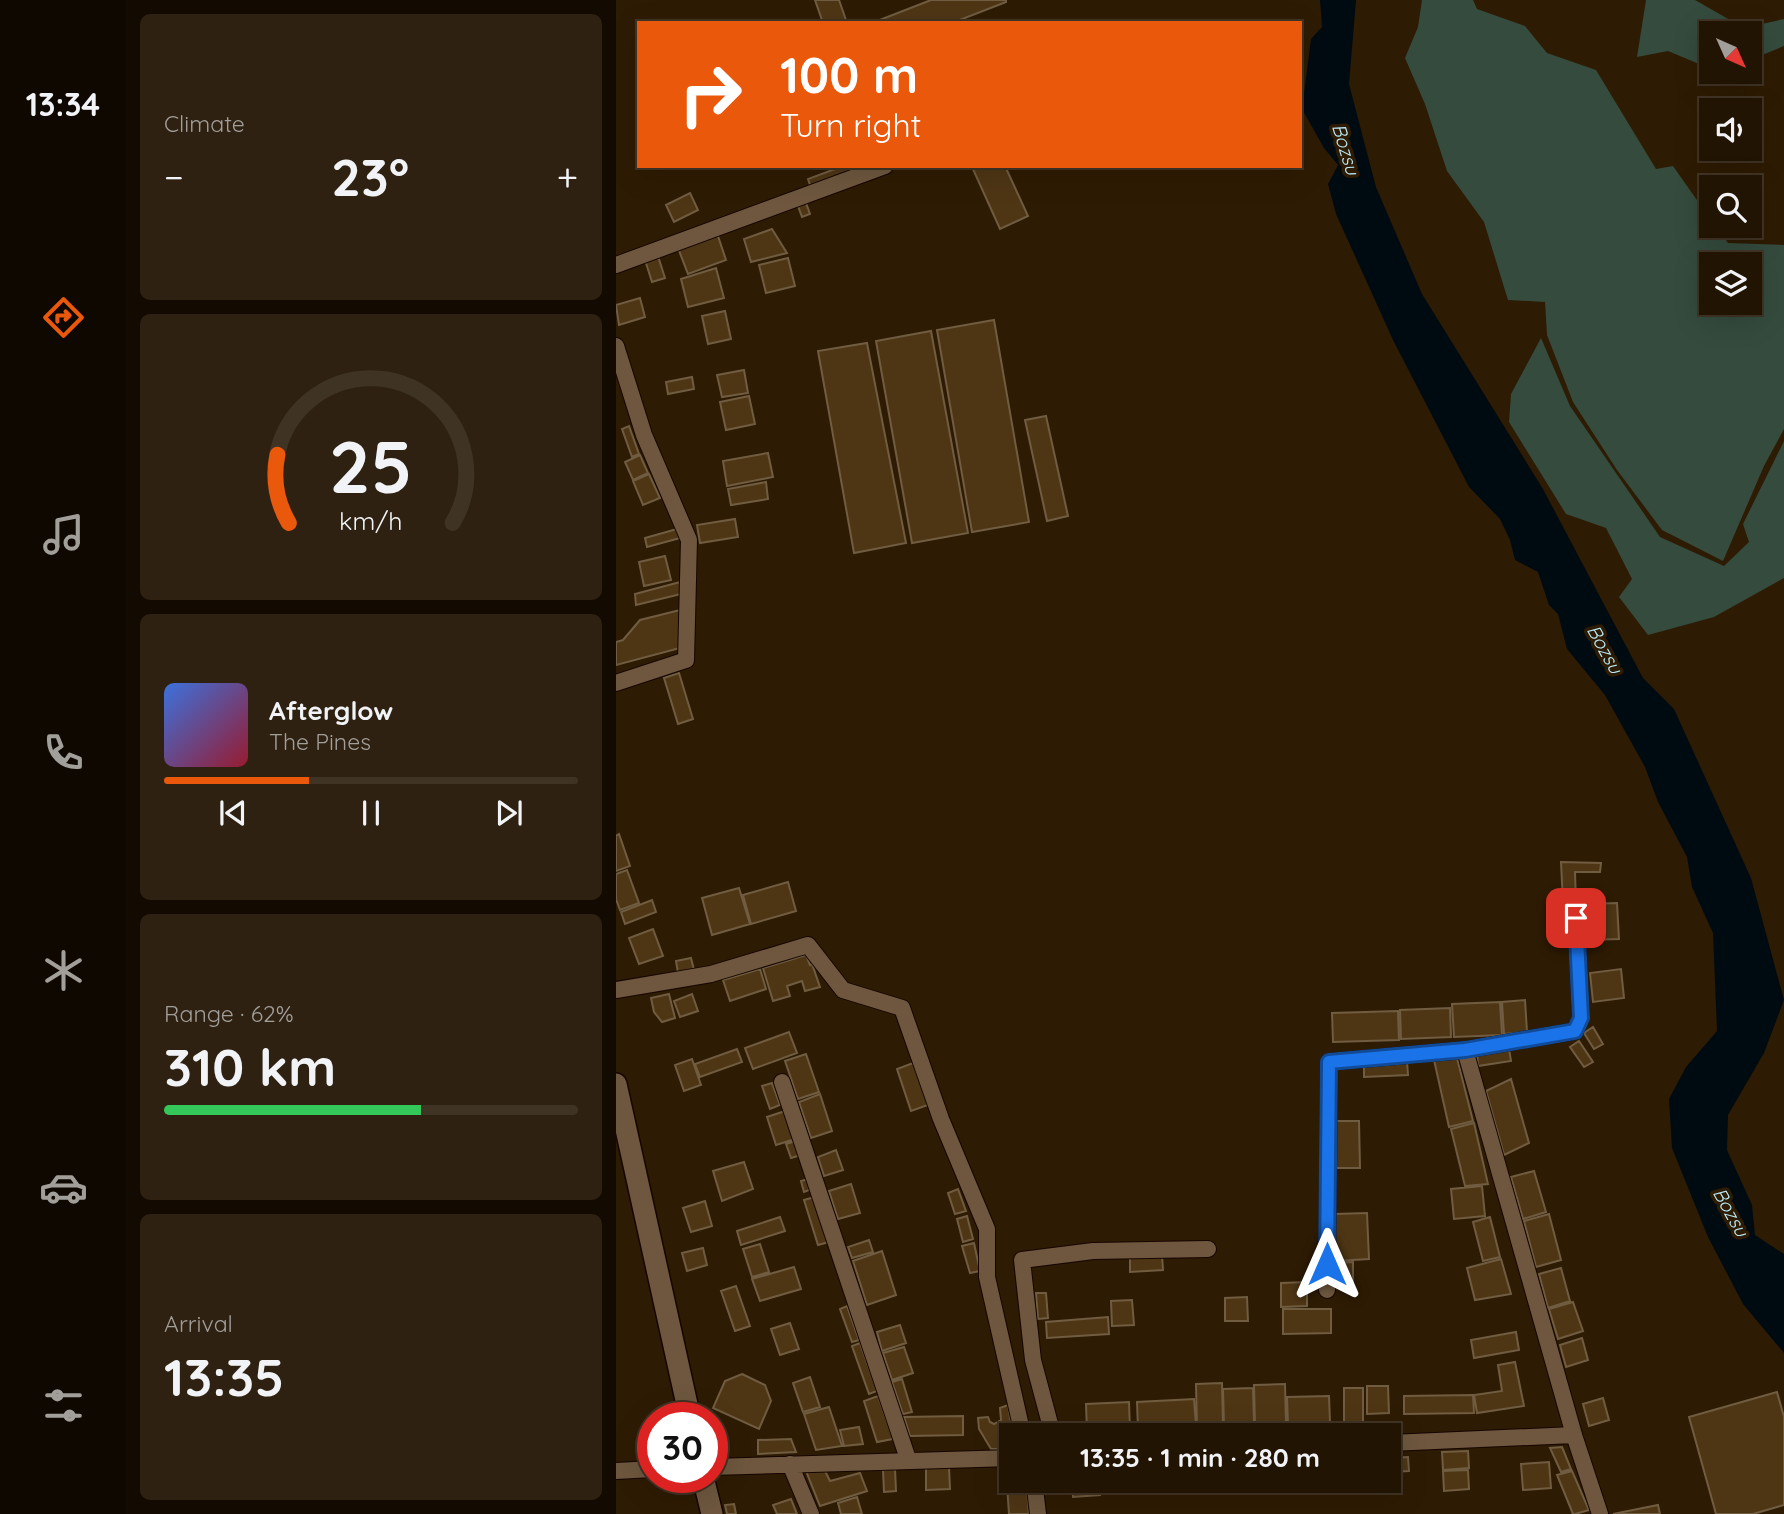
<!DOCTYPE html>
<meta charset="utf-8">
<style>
body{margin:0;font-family:Quicksand,sans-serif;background:#2e2111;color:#f1f3f6;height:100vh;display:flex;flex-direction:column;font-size:26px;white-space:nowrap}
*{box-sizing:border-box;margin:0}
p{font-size:23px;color:#a29e99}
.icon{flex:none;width:38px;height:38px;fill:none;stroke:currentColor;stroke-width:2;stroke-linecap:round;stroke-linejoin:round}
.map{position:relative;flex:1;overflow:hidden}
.sheet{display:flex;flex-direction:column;gap:14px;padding:14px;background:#130b01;width:490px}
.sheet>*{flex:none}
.guide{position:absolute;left:21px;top:21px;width:665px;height:147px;border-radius:0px;box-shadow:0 7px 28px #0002,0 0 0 2px #3f3324;background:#ea580c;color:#fff;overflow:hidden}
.needle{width:46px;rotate:135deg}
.controls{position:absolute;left:1083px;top:21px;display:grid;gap:14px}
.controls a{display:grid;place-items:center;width:63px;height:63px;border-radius:0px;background:#221402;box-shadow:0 7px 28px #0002,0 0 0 2px #3f3324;font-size:35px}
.speed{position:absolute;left:21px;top:1402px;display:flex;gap:14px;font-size:35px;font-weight:700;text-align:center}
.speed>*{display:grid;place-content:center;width:91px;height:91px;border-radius:50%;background:#221402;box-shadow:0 7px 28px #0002,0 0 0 2px #3f3324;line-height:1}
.speed .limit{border:10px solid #d22;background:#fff;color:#111}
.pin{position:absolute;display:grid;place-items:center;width:60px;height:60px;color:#fff;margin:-30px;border-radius:14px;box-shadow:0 4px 10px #0006}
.me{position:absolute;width:77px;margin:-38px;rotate:0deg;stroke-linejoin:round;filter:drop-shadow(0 0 5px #0008)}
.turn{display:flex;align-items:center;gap:24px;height:147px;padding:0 28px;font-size:32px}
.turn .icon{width:91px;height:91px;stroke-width:2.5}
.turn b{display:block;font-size:49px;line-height:60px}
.big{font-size:52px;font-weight:800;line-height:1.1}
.sheet .widget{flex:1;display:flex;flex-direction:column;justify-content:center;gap:10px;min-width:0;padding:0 24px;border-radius:10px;background:#2e2111}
.sheet .dial{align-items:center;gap:0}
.dial svg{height:182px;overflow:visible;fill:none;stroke:#3f3324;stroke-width:7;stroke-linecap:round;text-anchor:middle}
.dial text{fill:#f1f3f6;stroke:none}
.song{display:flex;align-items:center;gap:21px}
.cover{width:84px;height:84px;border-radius:10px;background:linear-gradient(135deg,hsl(220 70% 55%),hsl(350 70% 35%))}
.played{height:7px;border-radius:4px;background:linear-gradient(90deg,#ea580c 35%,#3f3324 35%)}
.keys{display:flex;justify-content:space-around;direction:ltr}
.heat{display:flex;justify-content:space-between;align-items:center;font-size:38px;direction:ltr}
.charge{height:10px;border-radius:5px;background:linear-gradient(90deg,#34c759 62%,#3f3324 0)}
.trip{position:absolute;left:383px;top:1423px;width:402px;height:70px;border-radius:0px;background:#221402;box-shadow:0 7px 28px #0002,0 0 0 2px #3f3324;font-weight:800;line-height:70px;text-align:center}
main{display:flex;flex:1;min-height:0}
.dock{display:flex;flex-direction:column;width:126px;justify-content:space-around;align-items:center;background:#0e0801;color:#a29e99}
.dock .icon{width:49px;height:49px}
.dock .current{color:#ea580c}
.dock b{font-size:32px;color:#f1f3f6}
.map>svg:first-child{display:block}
.green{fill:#344b3d;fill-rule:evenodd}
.water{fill:#000b11}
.building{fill:#4e3615;stroke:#705c41;stroke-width:2}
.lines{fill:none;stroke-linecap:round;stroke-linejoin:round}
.street-casing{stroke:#160500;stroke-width:18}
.secondary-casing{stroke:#160500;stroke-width:24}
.street{stroke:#6e573e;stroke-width:16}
.secondary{stroke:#6e573e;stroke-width:21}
.route-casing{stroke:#114b97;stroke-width:18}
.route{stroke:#1a73e8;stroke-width:12}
.labels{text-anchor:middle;stroke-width:7;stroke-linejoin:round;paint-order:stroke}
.water-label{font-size:19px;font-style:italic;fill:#bbebf9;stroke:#2e1b03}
</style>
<main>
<nav class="dock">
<b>13:34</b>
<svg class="icon current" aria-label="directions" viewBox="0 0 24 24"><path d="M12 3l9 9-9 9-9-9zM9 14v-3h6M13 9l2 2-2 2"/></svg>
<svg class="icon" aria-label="music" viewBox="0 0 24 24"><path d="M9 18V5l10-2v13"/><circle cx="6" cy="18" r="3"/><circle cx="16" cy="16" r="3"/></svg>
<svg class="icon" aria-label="phone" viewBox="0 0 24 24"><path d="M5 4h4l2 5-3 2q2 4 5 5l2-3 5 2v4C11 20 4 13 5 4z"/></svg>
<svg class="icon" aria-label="climate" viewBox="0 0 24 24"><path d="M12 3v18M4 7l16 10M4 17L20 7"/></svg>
<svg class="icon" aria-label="car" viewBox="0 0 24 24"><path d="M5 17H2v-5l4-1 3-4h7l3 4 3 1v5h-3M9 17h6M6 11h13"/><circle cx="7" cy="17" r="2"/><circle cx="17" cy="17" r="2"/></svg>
<svg class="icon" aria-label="filters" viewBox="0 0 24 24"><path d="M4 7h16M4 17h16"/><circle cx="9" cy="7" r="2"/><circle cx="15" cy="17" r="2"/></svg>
</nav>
<section class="sheet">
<div class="widget"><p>Climate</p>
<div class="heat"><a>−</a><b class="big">23°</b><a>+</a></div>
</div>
<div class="widget dial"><svg viewBox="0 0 100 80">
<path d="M14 69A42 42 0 1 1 86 69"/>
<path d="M14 69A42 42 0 0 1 9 39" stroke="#ea580c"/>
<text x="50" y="56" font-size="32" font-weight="700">25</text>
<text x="50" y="72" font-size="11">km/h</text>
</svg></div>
<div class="widget">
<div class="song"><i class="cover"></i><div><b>Afterglow</b><p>The Pines</p></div></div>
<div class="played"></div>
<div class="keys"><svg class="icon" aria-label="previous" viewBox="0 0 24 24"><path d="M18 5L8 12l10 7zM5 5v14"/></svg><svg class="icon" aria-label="pause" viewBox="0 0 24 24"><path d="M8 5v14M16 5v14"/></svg><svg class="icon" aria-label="next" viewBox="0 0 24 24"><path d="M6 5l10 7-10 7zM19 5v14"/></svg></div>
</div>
<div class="widget"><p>Range · 62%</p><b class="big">310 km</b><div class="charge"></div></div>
<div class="widget"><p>Arrival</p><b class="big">13:35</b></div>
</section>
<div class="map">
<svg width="1168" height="1514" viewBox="0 0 1168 1514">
<rect width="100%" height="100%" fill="#2e1b03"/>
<path class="green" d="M806,0H857L861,9L909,26L931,53L980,70L1040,169L1057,166L1095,220L1096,226H1100L1112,243L1168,245V429L1148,466L1107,561L1046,530L1001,470L957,402L931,335L929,302L892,300L868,222L831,171L809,104L789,58L802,27ZM1096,264H1134V303H1096Z
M1030,0H1079L1128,28L1168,19V46L1134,60V33H1096L1095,69L1052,51L1021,57Z
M925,338L954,406L1044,537L1108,566L1133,542L1127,524L1168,441V578L1098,617L1032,635L1003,597L1016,579L990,528L950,514L893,422L895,394Z"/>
<path class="water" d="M704,0H740L733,84L760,187L806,294L927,489L1027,678L1058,709L1135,878L1168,1000L1148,1053L1112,1115L1111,1150L1136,1205L1139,1235L1168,1254V1353L1127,1304L1092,1237L1056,1148L1053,1099L1070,1067L1101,1031L1097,933L1076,887L1071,857L1042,802L1029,767L989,695L951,649L942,614L933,605L922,572L899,560L894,540L884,519L853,487L777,340L720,214L712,184L722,165L708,148L686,109L695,39L706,27Z"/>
<path class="building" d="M199,0H223L231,23H207Z
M315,0H390V2L336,23H256Z
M227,166H230L233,173L195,188L192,179Z
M389,166L412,216L384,229L356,167Z
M74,193L82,210L58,222L50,205Z
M190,203L194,214L186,217L182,206Z
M156,229L171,253L135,262L128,239Z
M101,233L110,260L72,274L62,248Z
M42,256L49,278L36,282L29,260Z
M172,258L179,286L150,293L143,265Z
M100,268L108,298L72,307L65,279Z
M24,298L29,317L3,325L0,305Z
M109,311L115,339L92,344L86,316Z
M378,320L413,522L356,532L321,330Z
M315,331L352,533L296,543L260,341Z
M251,343L290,543L238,553L202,351Z
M128,370L132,393L106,397L101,375Z
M76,377L78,389L52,394L50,382Z
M133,396L139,424L110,430L104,402Z
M430,416L452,516L431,521L409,420Z
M13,426L23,454L16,457L6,429Z
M152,453L157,477L111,486L107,461Z
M24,455L32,473L17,480L9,462Z
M33,474L44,498L27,505L17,481Z
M150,482L152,499L115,505L112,489Z
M119,519L122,537L84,543L81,525Z
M61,529L64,538L31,547L29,538Z
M49,556L55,580L28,586L23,562Z
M64,582L65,594L20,605L19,594Z
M64,610V648L0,665V642L7,640L24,620Z
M63,673L77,719L62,724L48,678Z
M3,834L14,866L0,871V836Z
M945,862L985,863L984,872H959L960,903H947Z
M11,870L23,903L4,910L0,899V874Z
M172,882L180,911L135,924L127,895Z
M123,888L134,924L96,935L86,898Z
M36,900L40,912L9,924L5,912Z
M1001,903L1003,939L971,940L969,904Z
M37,929L47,956L23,964L13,938Z
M190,955L194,965L196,964L204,987L189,991L186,981L171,986L174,996L157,1001L147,968Z
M75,958L78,970L62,973L60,961Z
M144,969L150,989L114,1001L107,980Z
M1005,969L1008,998L977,1002L974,973Z
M53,994L59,1018L46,1022L38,1012L35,998Z
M76,994L82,1011L64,1017L58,1001Z
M909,1000L911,1032L888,1034L886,1002Z
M884,1002L886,1035L838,1037L836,1004Z
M834,1008L835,1037L785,1039L784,1010Z
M782,1011L783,1040L717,1042L716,1013Z
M977,1027L987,1044L978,1049L968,1033Z
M173,1032L181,1053L137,1069L129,1048Z
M963,1041L977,1062L968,1067L954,1047Z
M121,1049L126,1062L84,1077L79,1064Z
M893,1049L895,1061L862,1066L861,1053Z
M190,1054L203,1092L182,1099L169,1061Z
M841,1058L857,1121L833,1127L818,1060Z
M76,1059L85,1085L68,1091L59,1065Z
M791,1061L792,1075L748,1077V1063Z
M297,1063L312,1105L295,1111L281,1069Z
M895,1079L913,1143L888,1155L870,1091Z
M156,1083L164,1105L154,1109L146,1086Z
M204,1094L216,1131L195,1138L183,1102Z
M169,1111L179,1139L160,1145L151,1117Z
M720,1121H743L744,1168H720Z
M858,1123L872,1184L849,1186L835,1129Z
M180,1141L185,1155L175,1158L170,1144Z
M220,1150L227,1170L208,1176L202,1157Z
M128,1162L137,1189L106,1201L97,1171Z
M918,1171L930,1212L907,1219L895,1177Z
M193,1179L196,1189L188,1192L185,1181Z
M235,1184L244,1213L222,1219L213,1191Z
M866,1186L869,1216L838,1219L835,1189Z
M342,1189L350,1211L339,1214L332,1193Z
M199,1197L213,1242L202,1245L188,1200Z
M89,1201L96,1226L75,1232L67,1208Z
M751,1213L753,1259L720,1261L719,1214Z
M933,1214L945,1260L920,1267L908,1221Z
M351,1216L357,1239L347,1242L341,1219Z
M164,1217L169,1231L125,1245L121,1231Z
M874,1217L884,1257L867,1261L857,1222Z
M253,1240L257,1252L236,1258L232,1247Z
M358,1243L364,1271L354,1273L346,1246Z
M144,1244L153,1272L136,1277L127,1249Z
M87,1248L91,1265L71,1271L66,1253Z
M266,1251L280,1295L251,1305L237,1261Z
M546,1255L547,1270L514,1272V1256Z
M885,1259L895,1294L859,1300L851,1268Z
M737,1262V1283H721L720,1263Z
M178,1267L185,1289L144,1301L136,1279Z
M945,1268L954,1301L932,1308L923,1274Z
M691,1282V1306L665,1307V1283Z
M120,1286L134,1326L119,1331L105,1291Z
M420,1293H430L432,1318L422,1319Z
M631,1297L632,1321H609V1298Z
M516,1300L518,1325L496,1326L495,1301Z
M957,1302L967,1331L942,1339L933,1309Z
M231,1306L243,1340L236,1342L224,1309Z
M667,1309H715V1333L667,1334Z
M492,1317L493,1334L431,1338L430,1322Z
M174,1323L183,1349L164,1355L155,1329Z
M284,1325L290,1343L266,1351L261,1332Z
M900,1332L903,1350L858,1358L855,1340Z
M966,1338L972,1360L950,1367L944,1345Z
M244,1343L261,1391L253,1394L236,1346Z
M288,1347L297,1373L276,1380L267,1353Z
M899,1362L908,1406L861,1413L858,1395L886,1391L882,1365Z
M126,1374L149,1385L155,1401L143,1429L97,1408L109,1381Z
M194,1377L204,1407L187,1412L177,1383Z
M286,1379L296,1412L287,1414L276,1382Z
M606,1383L607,1426L581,1427L580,1384Z
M669,1384L670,1424L639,1425L638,1385Z
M751,1386H772L773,1413L751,1414Z
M637,1388L638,1425L608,1426L607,1389Z
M728,1388H747V1422H728Z
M1161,1392L1168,1417V1505L1137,1514H1100L1073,1417Z
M857,1395L858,1413L788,1414V1396Z
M262,1396L277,1439L261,1442L248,1401Z
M713,1396L714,1422L672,1424L671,1397Z
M987,1398L993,1420L973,1426L967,1404Z
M578,1399L580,1426L522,1429L521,1402Z
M513,1402L514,1430L471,1432L470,1404Z
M392,1405L397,1435L396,1449H375L363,1429L362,1418L372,1417L374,1422L378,1424L385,1420L384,1408Z
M213,1407L226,1446L200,1450L188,1414Z
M347,1416V1435L294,1436L288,1417Z
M243,1427L247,1444L228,1446L224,1430Z
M175,1439L180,1452L142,1454V1440Z
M946,1447L955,1469L945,1472L934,1448Z
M852,1451L853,1468L827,1470L826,1452Z
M792,1457L793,1471L774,1472V1458Z
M933,1462L935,1488L907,1490L905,1464Z
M333,1467L334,1489L310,1490V1468Z
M208,1469L214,1481L244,1473L251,1491L204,1506L190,1471Z
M279,1469L280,1491L268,1492L267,1470Z
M390,1470H396V1480H410L413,1514H393Z
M852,1470L853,1489L828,1491L827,1471Z
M956,1471L973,1510L959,1514H957L941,1475Z
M456,1480H483L484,1495L457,1497Z
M486,1480H527V1488L486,1490Z
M581,1480H618V1481L581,1483Z
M620,1480H642L643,1491L620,1493Z
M702,1480H727V1489L702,1490Z
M241,1497L246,1514H225L222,1503Z
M175,1499L181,1514H161L157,1505Z
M118,1504L120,1514H111L109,1505Z
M1042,1505L1044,1514H997Z"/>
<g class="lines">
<g class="street-casing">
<path id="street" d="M0,265L269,166
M0,346L28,435L73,540L70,660L0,683
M0,990L95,974L192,945L227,990L286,1008L325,1119L371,1229V1277L407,1435
M849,1050L958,1435L984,1514
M166,1082L292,1459
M711,1290L713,1062L849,1050L959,1031L965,1018L960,918
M437,1435L417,1360L406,1260L477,1251L592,1249
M774,1443L958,1435
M174,1464L195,1514
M96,1467L396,1458
M0,1471L37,1469
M418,1480L422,1514"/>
</g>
<g class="secondary-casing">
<path id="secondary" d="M0,1084L74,1418
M87,1477L96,1514"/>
</g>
<use href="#street" class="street"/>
<use href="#secondary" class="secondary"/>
</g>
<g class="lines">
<g class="route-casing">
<path id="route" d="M711,1264L713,1062L849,1050L959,1031L965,1018L960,918"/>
</g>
<use href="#route" class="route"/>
</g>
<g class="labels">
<g class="water-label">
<text transform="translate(730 149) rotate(73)" y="7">Bozsu</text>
<text transform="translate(989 649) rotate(61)" y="7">Bozsu</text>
<text transform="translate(1115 1212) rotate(61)" y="7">Bozsu</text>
</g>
</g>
</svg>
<div class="controls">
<a><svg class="needle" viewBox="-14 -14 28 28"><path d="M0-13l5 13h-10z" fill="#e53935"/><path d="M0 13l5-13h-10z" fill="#a29e99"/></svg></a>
<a><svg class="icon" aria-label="sound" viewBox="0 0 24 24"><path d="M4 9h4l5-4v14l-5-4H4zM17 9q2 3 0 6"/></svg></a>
<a><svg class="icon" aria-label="search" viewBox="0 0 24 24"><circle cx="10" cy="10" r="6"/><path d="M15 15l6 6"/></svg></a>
<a><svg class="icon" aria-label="layers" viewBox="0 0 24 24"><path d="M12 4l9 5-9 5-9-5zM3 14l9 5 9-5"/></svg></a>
</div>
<div class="speed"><div class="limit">30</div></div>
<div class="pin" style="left:960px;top:918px;background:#d93025"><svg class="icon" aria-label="arrive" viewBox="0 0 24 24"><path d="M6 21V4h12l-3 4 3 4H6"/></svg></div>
<svg class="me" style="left:711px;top:1264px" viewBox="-20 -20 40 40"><path d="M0-17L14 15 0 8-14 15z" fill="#1a73e8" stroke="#fff" stroke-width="4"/></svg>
<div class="trip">13:35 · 1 min · 280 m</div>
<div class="guide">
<div class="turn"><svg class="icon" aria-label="right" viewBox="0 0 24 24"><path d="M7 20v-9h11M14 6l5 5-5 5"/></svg><div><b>100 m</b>Turn right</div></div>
</div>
</div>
</main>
